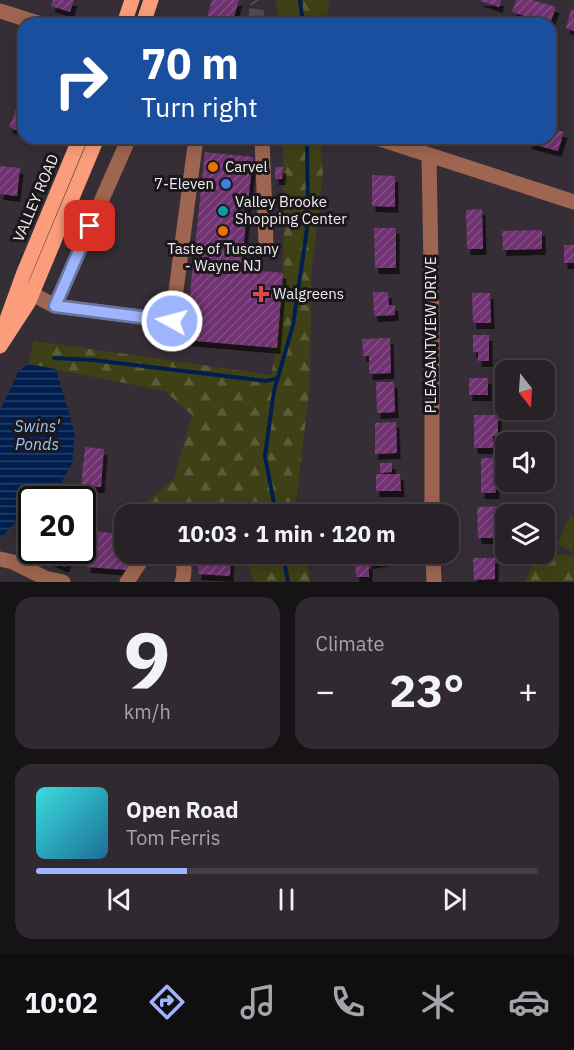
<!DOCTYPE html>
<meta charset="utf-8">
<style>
body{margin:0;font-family:"IBM Plex Sans",sans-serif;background:#302a30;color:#f1f3f6;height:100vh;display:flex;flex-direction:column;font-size:22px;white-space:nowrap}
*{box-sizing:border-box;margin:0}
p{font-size:20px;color:#a5a4a8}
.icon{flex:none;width:33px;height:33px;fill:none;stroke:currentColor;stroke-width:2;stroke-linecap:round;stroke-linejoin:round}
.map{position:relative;height:582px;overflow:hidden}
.side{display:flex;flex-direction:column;gap:15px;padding:15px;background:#161316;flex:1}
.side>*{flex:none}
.top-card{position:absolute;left:18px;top:18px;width:538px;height:126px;border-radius:18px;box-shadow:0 3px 15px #0003,0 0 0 2px #443f45;background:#1a4fa0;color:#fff;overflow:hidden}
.needle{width:39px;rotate:163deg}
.buttons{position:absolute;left:495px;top:360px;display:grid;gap:12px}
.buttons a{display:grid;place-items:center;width:60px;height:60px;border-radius:12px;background:#282228;box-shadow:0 3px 15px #0003,0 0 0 2px #443f45;font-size:30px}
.speed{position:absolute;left:18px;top:486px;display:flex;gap:12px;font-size:30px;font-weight:700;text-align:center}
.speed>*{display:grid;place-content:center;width:78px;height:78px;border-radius:50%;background:#282228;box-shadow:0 3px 15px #0003,0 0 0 2px #443f45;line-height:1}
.speed .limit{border:3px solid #111;border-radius:9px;background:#fff;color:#111}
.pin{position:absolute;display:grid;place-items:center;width:51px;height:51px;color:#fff;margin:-26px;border-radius:12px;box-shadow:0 3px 9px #0006}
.me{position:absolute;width:66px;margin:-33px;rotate:277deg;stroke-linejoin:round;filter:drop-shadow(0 0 4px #0008)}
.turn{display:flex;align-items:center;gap:21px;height:126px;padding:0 24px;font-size:27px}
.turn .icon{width:78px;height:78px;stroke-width:2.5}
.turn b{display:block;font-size:42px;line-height:51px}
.big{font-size:45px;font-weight:700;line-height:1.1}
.side .widget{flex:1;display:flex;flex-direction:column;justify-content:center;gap:9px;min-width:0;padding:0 21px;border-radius:18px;background:#302a30}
.side .dial{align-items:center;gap:0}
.dial b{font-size:78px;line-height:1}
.song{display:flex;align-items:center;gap:18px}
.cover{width:72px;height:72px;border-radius:9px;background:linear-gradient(135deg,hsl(180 70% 55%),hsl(200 70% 35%))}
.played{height:6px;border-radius:3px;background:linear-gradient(90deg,#9eb4fd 30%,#443f45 30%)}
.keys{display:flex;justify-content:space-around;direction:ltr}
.heat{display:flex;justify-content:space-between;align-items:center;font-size:33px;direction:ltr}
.side .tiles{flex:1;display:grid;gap:15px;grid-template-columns:1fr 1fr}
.widget:last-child{grid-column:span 2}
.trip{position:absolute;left:114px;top:504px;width:345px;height:60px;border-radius:18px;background:#282228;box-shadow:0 3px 15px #0003,0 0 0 2px #443f45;font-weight:700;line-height:60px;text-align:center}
.dock{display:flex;height:96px;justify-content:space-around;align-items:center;background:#100e10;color:#a5a4a8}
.dock .icon{width:42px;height:42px}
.dock .selected{color:#9eb4fd}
.dock b{font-size:27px;color:#f1f3f6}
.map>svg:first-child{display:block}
.forest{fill:url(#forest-firs)}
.pitch{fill:#3e4115}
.water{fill:url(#water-rules)}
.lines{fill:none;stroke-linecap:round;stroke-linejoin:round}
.stream{stroke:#001f4e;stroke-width:4}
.building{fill:url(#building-hatch);filter:url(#shadow)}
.minor-tunnel{stroke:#524a52;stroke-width:15;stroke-dasharray:15 8;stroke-linecap:butt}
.minor{stroke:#9e6550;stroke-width:15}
.major{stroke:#fb9d7b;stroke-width:15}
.route-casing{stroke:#6775a4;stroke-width:15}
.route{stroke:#9eb4fd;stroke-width:10}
.food-dot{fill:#e8710a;stroke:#1b181b;stroke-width:2}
.shop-dot{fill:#3f7fe0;stroke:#1b181b;stroke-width:2}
.culture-dot{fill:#0f9aa8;stroke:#1b181b;stroke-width:2}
.health-dot{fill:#e0444e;stroke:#1b181b;stroke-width:2}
.labels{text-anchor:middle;stroke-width:6;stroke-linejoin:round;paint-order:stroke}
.poi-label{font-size:15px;fill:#f1ecf1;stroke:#1b181b;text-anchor:start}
.street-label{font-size:15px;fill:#f1ecf1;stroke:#1b181b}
.water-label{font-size:16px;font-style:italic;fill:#9ec4fc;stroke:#1b181b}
</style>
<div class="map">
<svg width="574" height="582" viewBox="0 0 574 582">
<defs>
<pattern id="forest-firs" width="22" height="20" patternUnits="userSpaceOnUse" patternTransform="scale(1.5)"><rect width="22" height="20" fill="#3e4115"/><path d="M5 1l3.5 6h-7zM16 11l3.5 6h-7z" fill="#5a5d38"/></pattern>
<pattern id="water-rules" width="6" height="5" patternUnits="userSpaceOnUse" patternTransform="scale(1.5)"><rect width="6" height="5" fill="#001f4e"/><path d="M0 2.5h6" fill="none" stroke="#264068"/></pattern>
<pattern id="building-hatch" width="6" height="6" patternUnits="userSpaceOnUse" patternTransform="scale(1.5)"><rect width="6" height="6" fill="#6f326f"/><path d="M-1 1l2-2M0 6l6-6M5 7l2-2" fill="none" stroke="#845084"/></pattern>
<filter id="shadow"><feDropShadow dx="3.5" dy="6" stdDeviation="0" flood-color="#0009"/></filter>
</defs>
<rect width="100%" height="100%" fill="#362e36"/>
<path class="forest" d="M275,0H329L326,24H276L277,12Z
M283,138H320L323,172L311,277L310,383L296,504L298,514H204L140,507L174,479L192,415L165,391L28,364L34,341L271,375C288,298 283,217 283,138Z
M544,553L574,556V582H525L537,554Z
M244,554H305L310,582H254Z"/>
<path class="pitch" d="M570,516L574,518L573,552L557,544Z"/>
<path class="water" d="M28,364L56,369L75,434L72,464L59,486L41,499L32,500L31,507L0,538V410L18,372Z"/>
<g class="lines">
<path class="stream" d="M300,0L303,24
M54,358L93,360L266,381L278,378
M276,514L265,456L274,391L293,325L308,222L307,138
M283,554L288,582"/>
</g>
<path class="building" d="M53,0H74L70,12L51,6Z
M212,0H239L232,24H205Z
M478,0H501L499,7Z
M516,0H532L556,7L550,24L512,12Z
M571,9L574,10V31L566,28Z
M20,99L24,100V133L9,127Z
M550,128L564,132L558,151L528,143L530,138H550Z
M205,152L253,157L241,269L283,273L277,348L185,340Z
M0,166L20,168L17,196L0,194Z
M275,167H283L282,179H275Z
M372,175L395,176V207L372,206Z
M482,209L483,249H467L466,210Z
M374,228H396V268H375Z
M542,230V249L503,250L502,231Z
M564,245H574V263H564Z
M373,292H388L389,305H395V315L374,316Z
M472,293H490L491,323H473Z
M473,335H489V361H478V352H473Z
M390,338L391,373L369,374V356H363L362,339Z
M469,378H488V395H469Z
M376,382H394L395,412L377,413Z
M474,415H498V436H493V448H474Z
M396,422L397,453L375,454V423Z
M85,447L104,449L101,487L81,486Z
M481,458H503V476H496V493H481Z
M380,463H392V472L380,473Z
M376,474H400L401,491H376Z
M382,506H398V514H382Z
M509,506V514H506V534H493V538H478L477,507Z
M29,513H32V550H72L65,567L15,545Z
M90,531L124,534V554H129L127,570L87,567Z
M199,554H231L230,576L198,574Z
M368,554H399L400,558L369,563Z
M473,558H495V579L474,580Z
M355,563H369V577H356Z"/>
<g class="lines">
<path class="minor-tunnel" d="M255,24L258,3L256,0"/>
<path class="minor" d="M0,11L41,24
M262,138L266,243
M377,138L574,202
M429,155L432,324V514
M32,294L55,306L172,321L196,138
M55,306L129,138
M179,554C185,561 185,573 182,582
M433,554L434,582
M0,559L13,562L45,578L63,582
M127,582L144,556L147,554"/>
<path class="major" d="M124,24L132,0
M143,24L151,0
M2,333L23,275L80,138
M0,346L28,303L97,138"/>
</g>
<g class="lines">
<g class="route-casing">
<path id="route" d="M90,226L55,306L172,321"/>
</g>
<use href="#route" class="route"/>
</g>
<g class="food-dot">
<circle cx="213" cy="167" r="6"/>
<circle cx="223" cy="231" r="6"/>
</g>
<circle class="shop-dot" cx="226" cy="184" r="6"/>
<circle class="culture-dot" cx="223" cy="211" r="6"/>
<path class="health-dot" d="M258 285h6v6h6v6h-6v6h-6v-6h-6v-6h6z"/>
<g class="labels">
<g class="poi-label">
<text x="225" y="172">Carvel</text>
<text x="214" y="189" text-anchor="end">7-Eleven</text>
<text x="235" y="207">Valley Brooke<tspan x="235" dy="17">Shopping Center</tspan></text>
<text x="223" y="254" text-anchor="middle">Taste of Tuscany<tspan x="223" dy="17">- Wayne NJ</tspan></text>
<text x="273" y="299">Walgreens</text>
</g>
<g class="street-label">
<text transform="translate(36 198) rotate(-67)" y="5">VALLEY ROAD</text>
<text transform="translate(431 335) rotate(-90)" y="5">PLEASANTVIEW DRIVE</text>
</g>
<g class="water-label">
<text x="37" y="432">Swins'<tspan x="37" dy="18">Ponds</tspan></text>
</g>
</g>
</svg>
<div class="buttons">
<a><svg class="needle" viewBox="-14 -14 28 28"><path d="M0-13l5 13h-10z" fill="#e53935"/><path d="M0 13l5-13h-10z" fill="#a5a4a8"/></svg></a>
<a><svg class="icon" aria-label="sound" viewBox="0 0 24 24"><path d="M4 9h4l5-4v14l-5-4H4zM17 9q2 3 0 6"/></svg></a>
<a><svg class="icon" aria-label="layers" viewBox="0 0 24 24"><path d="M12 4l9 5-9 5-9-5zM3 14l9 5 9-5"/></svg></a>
</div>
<div class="speed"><div class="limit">20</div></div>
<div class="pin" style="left:90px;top:226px;background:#d93025"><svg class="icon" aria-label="arrive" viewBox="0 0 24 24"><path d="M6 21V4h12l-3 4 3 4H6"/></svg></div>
<svg class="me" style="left:172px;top:321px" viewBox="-20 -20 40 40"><circle r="17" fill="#9eb4fd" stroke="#fff" stroke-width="3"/><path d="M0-11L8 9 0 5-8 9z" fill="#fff"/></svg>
<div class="trip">10:03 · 1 min · 120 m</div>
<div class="top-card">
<div class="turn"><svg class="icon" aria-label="right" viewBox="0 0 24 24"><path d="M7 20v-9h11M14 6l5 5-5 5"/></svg><div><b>70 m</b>Turn right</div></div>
</div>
</div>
<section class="side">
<div class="tiles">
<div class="widget dial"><b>9</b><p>km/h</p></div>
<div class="widget"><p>Climate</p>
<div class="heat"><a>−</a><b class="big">23°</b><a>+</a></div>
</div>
<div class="widget">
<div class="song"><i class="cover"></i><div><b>Open Road</b><p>Tom Ferris</p></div></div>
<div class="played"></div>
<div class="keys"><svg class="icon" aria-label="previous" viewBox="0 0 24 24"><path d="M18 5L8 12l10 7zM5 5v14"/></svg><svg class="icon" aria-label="pause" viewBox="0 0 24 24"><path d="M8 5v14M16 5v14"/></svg><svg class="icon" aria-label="next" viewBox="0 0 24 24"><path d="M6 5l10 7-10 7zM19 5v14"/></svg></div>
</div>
</div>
</section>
<nav class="dock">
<b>10:02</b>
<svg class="icon selected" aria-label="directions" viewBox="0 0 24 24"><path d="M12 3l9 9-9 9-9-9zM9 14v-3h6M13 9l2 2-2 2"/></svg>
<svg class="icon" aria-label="music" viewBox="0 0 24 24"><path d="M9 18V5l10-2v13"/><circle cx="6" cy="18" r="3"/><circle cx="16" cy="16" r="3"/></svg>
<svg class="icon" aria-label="phone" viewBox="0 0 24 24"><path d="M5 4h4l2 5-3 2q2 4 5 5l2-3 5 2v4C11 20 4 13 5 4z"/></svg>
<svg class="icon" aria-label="climate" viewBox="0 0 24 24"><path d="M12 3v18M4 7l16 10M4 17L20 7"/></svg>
<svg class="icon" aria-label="car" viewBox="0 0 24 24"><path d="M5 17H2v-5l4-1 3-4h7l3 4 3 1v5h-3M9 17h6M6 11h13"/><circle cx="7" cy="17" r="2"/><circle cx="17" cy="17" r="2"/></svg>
</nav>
